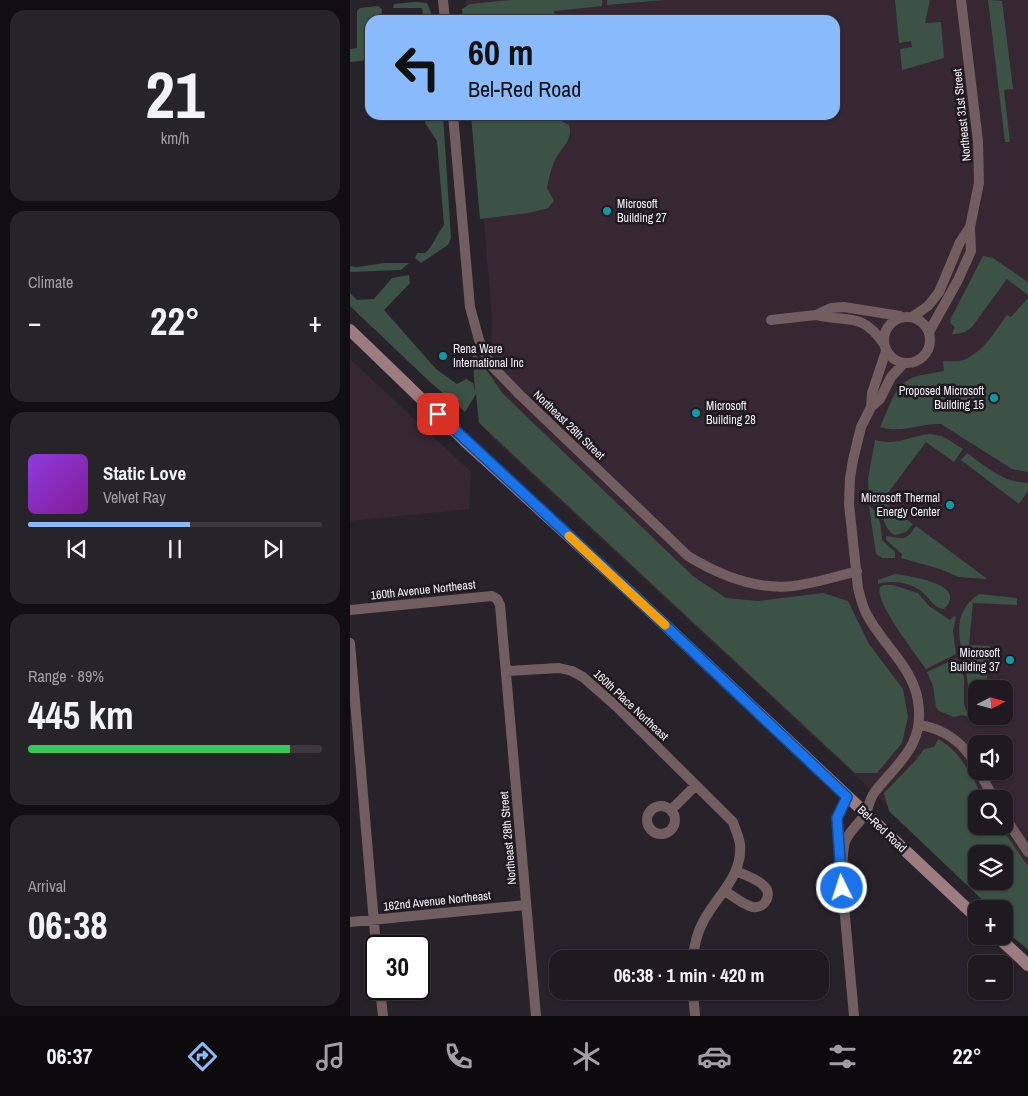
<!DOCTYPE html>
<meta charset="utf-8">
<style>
body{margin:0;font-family:"Archivo Narrow",sans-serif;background:#262329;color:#f1f3f6;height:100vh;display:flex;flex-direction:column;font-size:19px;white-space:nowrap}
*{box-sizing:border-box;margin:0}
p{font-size:16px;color:#a1a1a5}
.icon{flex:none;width:28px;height:28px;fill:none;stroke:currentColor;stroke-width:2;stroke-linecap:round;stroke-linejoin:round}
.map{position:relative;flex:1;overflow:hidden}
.details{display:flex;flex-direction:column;gap:10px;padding:10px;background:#100e12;width:350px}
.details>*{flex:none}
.banner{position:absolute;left:15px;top:15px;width:475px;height:105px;border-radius:15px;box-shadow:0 1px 4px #0004,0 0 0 1px #3c383e;background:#88bafc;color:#111;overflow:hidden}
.needle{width:32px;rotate:84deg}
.controls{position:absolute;left:618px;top:680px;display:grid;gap:10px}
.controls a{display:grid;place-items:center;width:45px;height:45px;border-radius:10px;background:#1e1a20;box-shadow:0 1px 4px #0004,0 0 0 1px #3c383e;font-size:25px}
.speed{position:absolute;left:15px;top:935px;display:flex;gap:10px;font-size:25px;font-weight:700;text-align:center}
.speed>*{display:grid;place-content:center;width:65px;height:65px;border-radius:50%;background:#1e1a20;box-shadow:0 1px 4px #0004,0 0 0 1px #3c383e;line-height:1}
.speed .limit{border:2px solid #111;border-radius:8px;background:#fff;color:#111}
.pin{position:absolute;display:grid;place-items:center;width:42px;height:42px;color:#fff;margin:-21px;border-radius:10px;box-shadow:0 2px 8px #0006}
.me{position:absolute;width:55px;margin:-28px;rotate:356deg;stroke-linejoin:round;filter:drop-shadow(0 0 4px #0008)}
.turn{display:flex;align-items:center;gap:18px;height:105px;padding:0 20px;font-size:22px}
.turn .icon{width:65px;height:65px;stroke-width:2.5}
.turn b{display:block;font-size:35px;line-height:42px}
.big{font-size:38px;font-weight:700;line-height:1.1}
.details .tile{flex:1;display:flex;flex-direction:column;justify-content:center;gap:8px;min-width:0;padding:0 18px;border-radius:15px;background:#262329}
.details .dial{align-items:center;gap:0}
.dial b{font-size:65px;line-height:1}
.song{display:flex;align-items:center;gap:15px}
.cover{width:60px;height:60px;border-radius:8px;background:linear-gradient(135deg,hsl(270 70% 55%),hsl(290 70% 35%))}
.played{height:5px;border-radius:2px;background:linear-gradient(90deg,#88bafc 55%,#3c383e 55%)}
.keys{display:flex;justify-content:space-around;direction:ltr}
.heat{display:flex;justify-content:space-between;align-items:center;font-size:28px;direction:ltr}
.charge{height:8px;border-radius:4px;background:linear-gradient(90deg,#34c759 89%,#3c383e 0)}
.trip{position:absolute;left:199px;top:950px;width:280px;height:50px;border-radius:15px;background:#1e1a20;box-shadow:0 1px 4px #0004,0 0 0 1px #3c383e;font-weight:700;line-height:50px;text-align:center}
.menu{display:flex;height:80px;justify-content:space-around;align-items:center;background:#0c0a0d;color:#a1a1a5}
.menu .icon{width:35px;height:35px}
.menu .selected{color:#88bafc}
.menu b{font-size:22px;color:#f1f3f6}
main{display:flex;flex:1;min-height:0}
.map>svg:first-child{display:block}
.commercial{fill:#362733;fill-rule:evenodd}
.green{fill:#3b5245;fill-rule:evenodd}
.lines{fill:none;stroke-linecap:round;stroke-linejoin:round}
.minor{stroke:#725d5f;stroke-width:10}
.secondary{stroke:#9d7c80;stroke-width:12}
.route-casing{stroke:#114b97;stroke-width:12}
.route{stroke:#1a73e8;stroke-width:9}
.slow{stroke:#f59e0b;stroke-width:9}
.culture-dot{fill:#0f9aa8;stroke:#1f1a21;stroke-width:2}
.labels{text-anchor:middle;stroke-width:5;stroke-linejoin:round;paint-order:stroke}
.street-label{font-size:12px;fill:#f4f0f5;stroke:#1f1a21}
.poi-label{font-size:12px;fill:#f4f0f5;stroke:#1f1a21;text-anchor:start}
</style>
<main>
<section class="details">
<div class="tile dial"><b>21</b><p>km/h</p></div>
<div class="tile"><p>Climate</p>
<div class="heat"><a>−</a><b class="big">22°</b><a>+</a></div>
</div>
<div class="tile">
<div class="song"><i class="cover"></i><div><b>Static Love</b><p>Velvet Ray</p></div></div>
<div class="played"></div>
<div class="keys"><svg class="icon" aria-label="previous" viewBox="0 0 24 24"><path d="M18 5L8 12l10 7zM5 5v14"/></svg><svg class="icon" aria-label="pause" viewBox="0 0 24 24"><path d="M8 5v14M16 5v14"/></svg><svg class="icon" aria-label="next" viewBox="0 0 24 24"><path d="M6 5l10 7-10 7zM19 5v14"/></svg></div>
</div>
<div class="tile"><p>Range · 89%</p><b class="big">445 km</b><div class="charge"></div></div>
<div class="tile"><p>Arrival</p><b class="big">06:38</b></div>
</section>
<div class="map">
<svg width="678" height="1016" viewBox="0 0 678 1016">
<rect width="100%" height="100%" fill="#28232b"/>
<path class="commercial" d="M116,0H678V940L654,909H645L505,775L139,435L142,318L125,115H485V20H117ZM626,689H654V716H626ZM626,744H654V771H626ZM626,799H654V826H626ZM626,854H654V881H626Z
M0,359L121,472L119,509L0,521Z"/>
<path class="green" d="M160,0H252V6L204,11V20H113L112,9L120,4Z
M257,0H314L257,5Z
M545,0H580L575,23L591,22L594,58L552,70L550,49L562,47L561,41L549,43Z
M638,0L652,1L663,89L654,90L660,142H655Z
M64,2L77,3L84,20H74L72,8H43L44,4Z
M28,6L32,9L31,20H20V60L0,62V49L7,48V11L10,8Z
M75,115H93L101,238L98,245L71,263L65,258L67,253H75C84,245 86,235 94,225L87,141L75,123Z
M121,115H135L145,117L194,115L204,117L219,125C224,139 211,148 205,160C201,168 199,179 197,188L204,201L198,208L179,213L130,219Z
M633,256L643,258L678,282V295L657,279L622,327C616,332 611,334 602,334L605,327L601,324L600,320Z
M35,263H59L51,270L0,272V266L7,267Z
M59,275L60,283L34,310L86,369L107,384L116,379L123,383L125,391L122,349L153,394L344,577L376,598L408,601L473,593L498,601L519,644L553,689L558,717L552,743L527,773H505L129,423L126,394L115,412L80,382L0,306V293L7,300L24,299L42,278Z
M678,298V472L662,469L591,424C570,423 550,434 530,427C536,415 544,389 555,382C566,374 581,374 594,371L593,361C600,361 607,362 613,360C633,353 645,331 657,315L661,317Z
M580,434L592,436L613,449L604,462L576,442L532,501L563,524L556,532L545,535C529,526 538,511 519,501L518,479L525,440C548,446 559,436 580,434Z
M617,453C635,466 654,483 678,483V491L669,504L611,460Z
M519,506C531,513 531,528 532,540L545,552V558H532L526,554Z
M566,526L636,578V579L609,577L590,569L551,558L552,554L536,540V536C552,537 554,544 566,526Z
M545,574C558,576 620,584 594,609C583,608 580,598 572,592C560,582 542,580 528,584V580Z
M534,585H543L568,593L579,606L600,620L604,616L606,617L603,631L606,654L576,669C566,654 524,602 530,587Z
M629,594L667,598V605L623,603L619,645L640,646L636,689H626V716L623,717C619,704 619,691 617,678C613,648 596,616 629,594Z
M607,658L614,678V705L619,717L612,715L604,717L589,711L586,707L583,686L577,672Z
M588,739C611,751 622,777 634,799H626V826H650L678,866V949C660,935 654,933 654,909H642L539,811L534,793L566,760L574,749L584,747ZM626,854H654V881H626Z"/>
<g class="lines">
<path class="minor" d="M93,0L95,20
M103,115L120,307L129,340L140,364L170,395L338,556C369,575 406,590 443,586C465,583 486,577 507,571
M466,315C499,323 511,311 534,344
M534 340a23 23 0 1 1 46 0a23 23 0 1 1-46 0Z
M562,317L578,306L589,292L610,242L620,227
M421,320L466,315L481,308L494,307L550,316
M579,332L608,280L621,251L620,227L629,183L628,141L611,0
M521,407L522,393L536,351
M0,610L142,596L147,599L150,605L186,1016
M0,643L26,946
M156,671L209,668L222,671L233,677L267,707L383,822C385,829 389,837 390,844C393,877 366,896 353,922C347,933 344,946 343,959
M570,725C594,729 614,743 626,765
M629,771L644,799
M297 820a14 14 0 1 1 28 0a14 14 0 1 1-28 0Z
M321,810L346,785
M654,816L678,852
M489,851L487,818L497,797
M492,883L504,1016
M492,888C493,873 491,856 495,842C498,832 510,823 515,814C519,808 519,800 524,793C548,762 575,746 568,701C563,667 531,643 516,613C512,605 510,596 508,588L499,504L500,478L503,460L511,427L521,407L530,399L541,377L554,363
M375,891C383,896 393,905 403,907C415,909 423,894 414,886C408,879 394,875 386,871
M0,922L176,905
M30,989L33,1016
M343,991L345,1016"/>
<path class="secondary" d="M0,330L115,441L281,593L626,917
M647,936L678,965"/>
</g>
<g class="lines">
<g class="route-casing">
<path id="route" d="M88,414L281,593L497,797L487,818L492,888"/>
</g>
<use href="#route" class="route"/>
<path class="slow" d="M219,536L315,625"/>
</g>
<g class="culture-dot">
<circle cx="257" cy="211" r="5"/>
<circle cx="93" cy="356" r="5"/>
<circle cx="644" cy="398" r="5"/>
<circle cx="346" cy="413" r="5"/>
<circle cx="600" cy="505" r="5"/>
<circle cx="660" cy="660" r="5"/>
</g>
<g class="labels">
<g class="street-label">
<text transform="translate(612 115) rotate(-96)" y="4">Northeast 31st Street</text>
<text transform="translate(219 425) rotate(44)" y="4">Northeast 28th Street</text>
<text transform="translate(73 590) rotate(-6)" y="4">160th Avenue Northeast</text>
<text transform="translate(281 705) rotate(43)" y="4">160th Place Northeast</text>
<text transform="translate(532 829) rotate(43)" y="4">Bel-Red Road</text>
<text transform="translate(158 838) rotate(-95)" y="4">Northeast 28th Street</text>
<text transform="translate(87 901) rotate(-6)" y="4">162nd Avenue Northeast</text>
</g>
<g class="poi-label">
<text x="267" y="208">Microsoft<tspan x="267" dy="14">Building 27</tspan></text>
<text x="103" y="353">Rena Ware<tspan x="103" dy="14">International Inc</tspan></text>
<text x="634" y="395" text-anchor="end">Proposed Microsoft<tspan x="634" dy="14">Building 15</tspan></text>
<text x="356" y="410">Microsoft<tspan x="356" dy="14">Building 28</tspan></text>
<text x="590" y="502" text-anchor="end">Microsoft Thermal<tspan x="590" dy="14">Energy Center</tspan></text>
<text x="650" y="657" text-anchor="end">Microsoft<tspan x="650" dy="14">Building 37</tspan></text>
</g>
</g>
</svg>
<div class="controls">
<a><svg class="needle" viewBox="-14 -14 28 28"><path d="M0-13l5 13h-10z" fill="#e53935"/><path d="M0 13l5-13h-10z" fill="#a1a1a5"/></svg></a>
<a><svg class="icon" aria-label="sound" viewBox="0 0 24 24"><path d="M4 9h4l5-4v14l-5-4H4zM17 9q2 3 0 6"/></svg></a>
<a><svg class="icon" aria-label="search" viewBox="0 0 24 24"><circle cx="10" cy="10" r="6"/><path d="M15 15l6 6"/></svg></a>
<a><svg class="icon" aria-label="layers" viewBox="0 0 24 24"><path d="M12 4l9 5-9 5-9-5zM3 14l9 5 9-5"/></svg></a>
<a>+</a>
<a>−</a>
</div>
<div class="speed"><div class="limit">30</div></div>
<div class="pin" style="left:88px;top:414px;background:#d93025"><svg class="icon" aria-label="arrive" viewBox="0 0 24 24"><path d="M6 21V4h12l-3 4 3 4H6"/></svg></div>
<svg class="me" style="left:492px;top:888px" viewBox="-20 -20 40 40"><circle r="17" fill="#1a73e8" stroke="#fff" stroke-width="3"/><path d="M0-11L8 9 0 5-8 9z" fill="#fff"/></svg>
<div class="trip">06:38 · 1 min · 420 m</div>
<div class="banner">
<div class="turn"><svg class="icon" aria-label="left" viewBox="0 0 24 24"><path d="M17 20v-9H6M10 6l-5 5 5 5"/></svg><div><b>60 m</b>Bel-Red Road</div></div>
</div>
</div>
</main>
<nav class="menu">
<b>06:37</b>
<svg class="icon selected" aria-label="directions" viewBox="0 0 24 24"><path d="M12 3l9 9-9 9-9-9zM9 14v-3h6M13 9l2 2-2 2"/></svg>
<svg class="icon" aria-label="music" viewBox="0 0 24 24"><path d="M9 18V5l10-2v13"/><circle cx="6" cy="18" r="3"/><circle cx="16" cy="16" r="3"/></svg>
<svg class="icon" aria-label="phone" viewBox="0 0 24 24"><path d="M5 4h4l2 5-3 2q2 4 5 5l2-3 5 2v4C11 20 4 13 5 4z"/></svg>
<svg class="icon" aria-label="climate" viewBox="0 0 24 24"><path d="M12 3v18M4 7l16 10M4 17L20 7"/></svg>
<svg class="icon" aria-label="car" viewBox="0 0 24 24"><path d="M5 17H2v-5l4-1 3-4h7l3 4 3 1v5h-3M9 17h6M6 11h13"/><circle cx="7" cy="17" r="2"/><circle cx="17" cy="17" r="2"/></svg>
<svg class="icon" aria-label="filters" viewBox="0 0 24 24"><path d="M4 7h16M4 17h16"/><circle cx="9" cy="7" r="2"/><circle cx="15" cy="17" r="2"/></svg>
<b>22°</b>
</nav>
